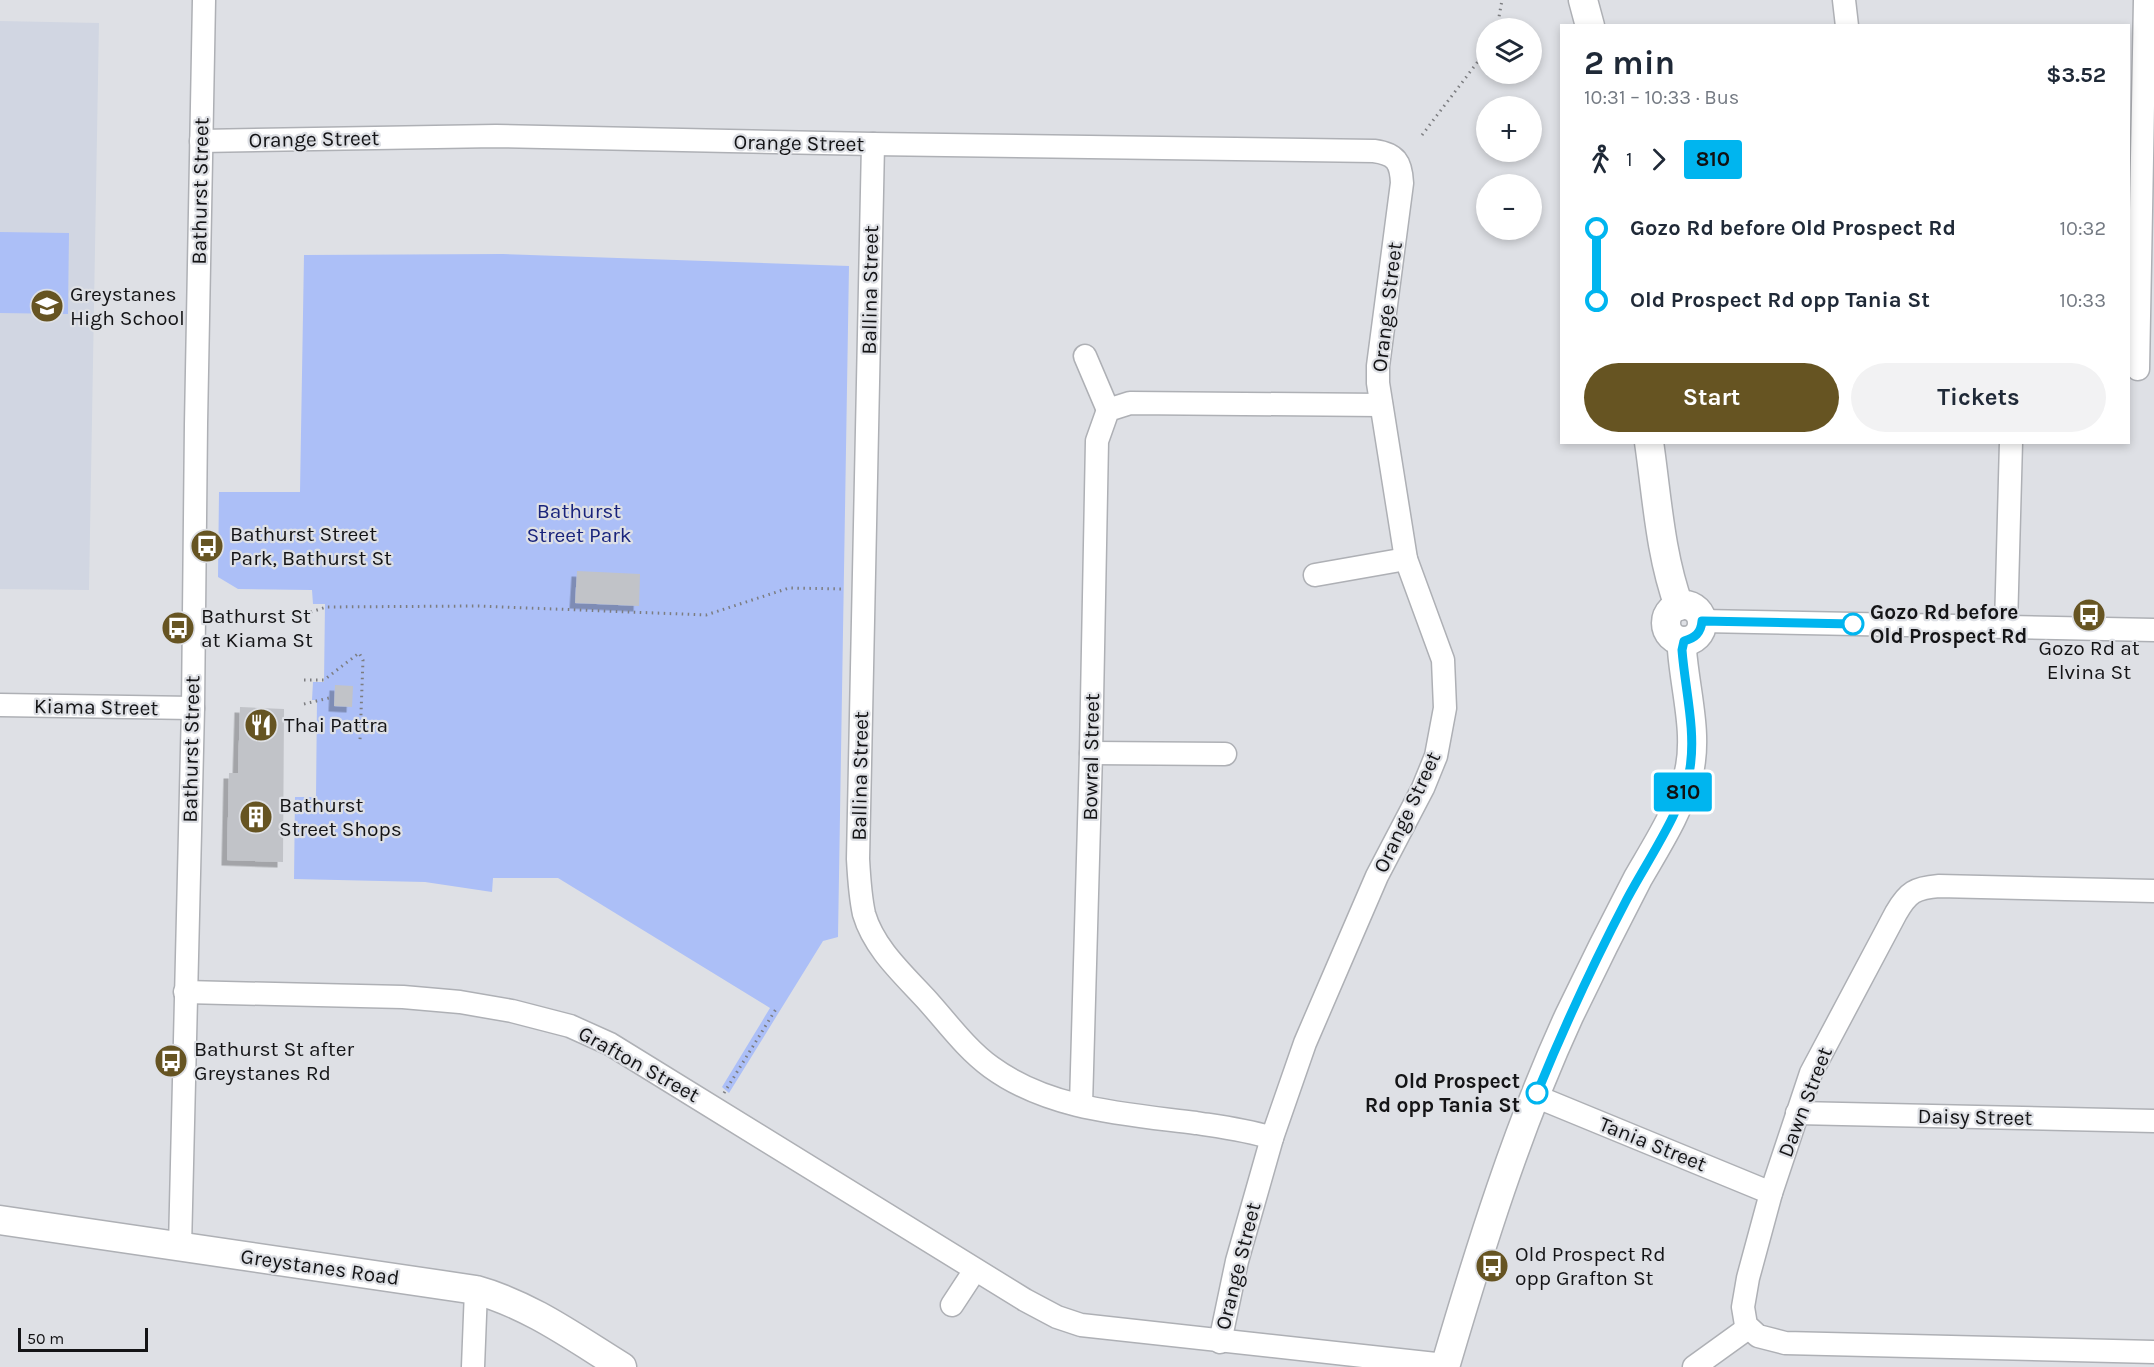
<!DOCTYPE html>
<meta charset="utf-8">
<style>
body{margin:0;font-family:Karla,sans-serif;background:#f2f2f3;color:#1f2937;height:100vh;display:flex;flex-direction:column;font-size:22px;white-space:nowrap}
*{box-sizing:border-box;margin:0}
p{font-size:20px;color:#747a83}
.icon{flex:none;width:33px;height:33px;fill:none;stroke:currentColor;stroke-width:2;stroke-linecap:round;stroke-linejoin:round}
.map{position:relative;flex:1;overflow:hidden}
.side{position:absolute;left:1560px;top:24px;width:570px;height:420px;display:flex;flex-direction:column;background:#fff;border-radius:0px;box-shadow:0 3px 9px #0003}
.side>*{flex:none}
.badge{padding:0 12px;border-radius:4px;font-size:21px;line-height:39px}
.fabs{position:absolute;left:1476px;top:18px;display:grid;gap:12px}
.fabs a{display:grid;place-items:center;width:66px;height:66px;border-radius:50%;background:#fff;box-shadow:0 3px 9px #0003;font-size:30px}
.scale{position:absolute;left:18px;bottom:15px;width:130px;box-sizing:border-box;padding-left:6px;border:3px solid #141416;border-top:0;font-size:16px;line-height:21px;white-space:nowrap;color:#141416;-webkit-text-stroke:4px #dee0e5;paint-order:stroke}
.map>.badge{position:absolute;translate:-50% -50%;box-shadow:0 0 0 3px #fff}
.legs{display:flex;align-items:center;gap:9px;height:66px;padding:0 24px;font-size:20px}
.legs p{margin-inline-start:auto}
.head{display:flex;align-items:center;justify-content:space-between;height:102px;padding:0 24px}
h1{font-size:33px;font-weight:700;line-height:45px}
.action{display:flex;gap:12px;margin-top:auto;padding:12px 24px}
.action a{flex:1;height:69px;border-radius:36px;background:#665422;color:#fff;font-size:24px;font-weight:700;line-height:69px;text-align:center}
.action a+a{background:#f2f2f3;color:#1f2937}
ul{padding:0 24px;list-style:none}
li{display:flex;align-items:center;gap:21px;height:72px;font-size:22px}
li i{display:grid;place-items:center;width:9px;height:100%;margin:0 8px;background:currentColor}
li i::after{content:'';width:15px;height:15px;margin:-8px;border:4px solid;border-radius:50%;background:#fff}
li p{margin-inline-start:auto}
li:first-child i{background:linear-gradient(#0000 50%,currentColor 0)}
li:last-child i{background:linear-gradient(currentColor 50%,#0000 0)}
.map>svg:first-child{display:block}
.built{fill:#d1d6e2}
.green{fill:#acbff7}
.building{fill:#c1c3c8;filter:url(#shadow)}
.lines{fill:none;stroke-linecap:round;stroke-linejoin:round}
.minor-casing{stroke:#aeb0b5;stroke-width:25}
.major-casing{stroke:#aeb0b5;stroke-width:31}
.path{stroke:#7c7d80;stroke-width:3;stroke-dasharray:1.5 4.5;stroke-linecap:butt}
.minor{stroke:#fff;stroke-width:22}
.major{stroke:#fff;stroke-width:28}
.line-1-casing{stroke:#fff;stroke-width:14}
.line-1{stroke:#00b5ef;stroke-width:9}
.stop-1-dot{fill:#fff;stroke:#00b5ef;stroke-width:3}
.labels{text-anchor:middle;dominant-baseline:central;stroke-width:4.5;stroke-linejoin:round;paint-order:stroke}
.street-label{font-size:21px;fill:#141416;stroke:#dee0e5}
.poi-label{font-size:21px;fill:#141416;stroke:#dee0e5;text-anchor:start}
.park-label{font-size:21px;fill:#19247c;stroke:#dee0e5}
.stop-label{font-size:21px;font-weight:bold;fill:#141416;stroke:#dee0e5;text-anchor:start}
</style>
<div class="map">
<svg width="2154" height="1367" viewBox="0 0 2154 1367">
<defs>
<filter id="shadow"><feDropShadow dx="-5.5" dy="5.5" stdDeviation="0" flood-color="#0004"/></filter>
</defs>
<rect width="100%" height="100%" fill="#dee0e5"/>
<!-- built -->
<polygon class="built" points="0,21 99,23 89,590 0,589"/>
<!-- green -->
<g class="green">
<polygon points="0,232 69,233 68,314 0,313"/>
<polygon points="503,254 849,266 838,937 823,941 729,1093 722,1087 770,1008 558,878 493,878 492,892 425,882 294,879 295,797 316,797 317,700 312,700 313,682 324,682 325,604 313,604 312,590 238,589 218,577 219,492 300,492 304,255"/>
</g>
<!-- building -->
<g class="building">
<polygon points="577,571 640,574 639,606 575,603"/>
<polygon points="335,685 353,686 352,707 334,706"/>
<polygon points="240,707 284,709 283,862 227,860 229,773 238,773"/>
</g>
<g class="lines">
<defs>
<g id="minor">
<polyline points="1844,0 1847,26"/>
<path d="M201,141L496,136L873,144L1374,151C1396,154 1401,162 1402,183L1378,366V383L1406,559L1443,660L1445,708L1436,756L1423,788L1377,876L1339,964L1305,1043L1272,1138L1237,1261L1220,1342"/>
<path d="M873,144L858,859C859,877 860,896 864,914C874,948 902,973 925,998C946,1021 966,1049 991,1067C1050,1110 1126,1114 1196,1123C1222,1127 1247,1130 1272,1138"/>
<polyline points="1085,356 1108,410"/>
<polyline points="2138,369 2145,0"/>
<polyline points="1315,575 1406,559"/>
<polyline points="1702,621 2154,630"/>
<polyline points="2006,626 2011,442"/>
<polyline points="0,705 193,708"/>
<polyline points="1091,753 1225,754"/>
<path d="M2154,891L1939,886C1915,888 1908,892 1896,913L1811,1073L1771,1193L1748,1278L1743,1307L1746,1325L1758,1336L1785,1343L2154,1352"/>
<polyline points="185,992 403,997 460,1002 512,1011 570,1026 610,1044 1025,1300 1057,1317 1081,1325 1445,1365"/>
<polyline points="1535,1096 1771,1193"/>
<polyline points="1081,1105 1091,753 1097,441 1108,410 1130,403 1381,405"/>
<polyline points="1797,1113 2154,1121"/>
<polyline points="180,1247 193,708 196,424 204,0"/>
<polyline points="952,1305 975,1270"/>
<polyline points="473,1367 476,1290"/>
<polyline points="1694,1367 1748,1328"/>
</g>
<g id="major">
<polyline points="1583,0 1590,26"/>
<path d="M1649,442C1657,497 1660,554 1679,606"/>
<circle cx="1684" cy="623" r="18"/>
<path d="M0,1220L476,1290C530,1305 575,1338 622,1367"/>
<path d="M1445,1367C1480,1248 1517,1129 1569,1016C1591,970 1614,924 1638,878C1657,845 1680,810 1689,772C1698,733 1685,690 1682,650L1684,641"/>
</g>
</defs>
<!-- minor casing -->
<use href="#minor" class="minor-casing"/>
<!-- major casing -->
<use href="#major" class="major-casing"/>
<!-- path -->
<g class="path">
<polyline points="1497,28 1502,0"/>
<polyline points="1422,135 1486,51"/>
<polyline points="305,614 326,607 478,606 706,615 789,588 844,589"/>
<polyline points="304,680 324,680 359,653 363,660 360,740"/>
<polyline points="304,704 333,697"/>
<polyline points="724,1093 776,1009"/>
</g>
<!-- minor -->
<use href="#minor" class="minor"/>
<!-- major -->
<use href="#major" class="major"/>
</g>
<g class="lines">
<defs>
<path id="line-1" d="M1537,1093C1564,1027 1594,962 1627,899C1647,861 1683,810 1690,768C1696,730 1685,689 1682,650L1684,641C1695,638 1701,633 1702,621L1853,624"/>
</defs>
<!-- line-1 casing -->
<use href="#line-1" class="line-1-casing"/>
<!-- line-1 -->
<use href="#line-1" class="line-1"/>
</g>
<!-- icons -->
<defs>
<symbol id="school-disc" viewBox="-11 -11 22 22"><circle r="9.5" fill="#665422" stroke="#dee0e5"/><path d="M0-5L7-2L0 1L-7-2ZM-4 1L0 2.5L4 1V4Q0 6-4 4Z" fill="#fff"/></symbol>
<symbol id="bus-disc" viewBox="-11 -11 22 22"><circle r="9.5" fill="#665422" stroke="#dee0e5"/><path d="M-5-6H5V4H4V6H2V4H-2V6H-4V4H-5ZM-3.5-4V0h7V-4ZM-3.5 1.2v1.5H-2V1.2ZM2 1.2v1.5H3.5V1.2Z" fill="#fff"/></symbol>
<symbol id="restaurant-disc" viewBox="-11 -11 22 22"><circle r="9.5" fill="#665422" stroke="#dee0e5"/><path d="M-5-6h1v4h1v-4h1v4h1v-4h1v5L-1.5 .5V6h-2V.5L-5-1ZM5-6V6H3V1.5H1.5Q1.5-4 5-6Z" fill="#fff"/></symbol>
<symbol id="building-disc" viewBox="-11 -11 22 22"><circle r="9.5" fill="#665422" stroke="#dee0e5"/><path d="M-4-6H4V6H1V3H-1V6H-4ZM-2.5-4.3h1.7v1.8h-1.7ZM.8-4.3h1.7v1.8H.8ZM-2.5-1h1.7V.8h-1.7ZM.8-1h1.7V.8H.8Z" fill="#fff"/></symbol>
</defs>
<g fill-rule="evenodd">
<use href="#school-disc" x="28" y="287" width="38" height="38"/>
<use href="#bus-disc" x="188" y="527" width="38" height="38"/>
<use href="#bus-disc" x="2070" y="596" width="38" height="38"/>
<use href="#bus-disc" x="159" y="609" width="38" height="38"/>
<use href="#restaurant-disc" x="242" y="706" width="38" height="38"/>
<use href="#building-disc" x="237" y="798" width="38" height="38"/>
<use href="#bus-disc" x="152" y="1042" width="38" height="38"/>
<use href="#bus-disc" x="1473" y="1247" width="38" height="38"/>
</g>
<!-- markers -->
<g class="stop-1-dot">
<circle cx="1853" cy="624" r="10"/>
<circle cx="1537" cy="1093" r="10"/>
</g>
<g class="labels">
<!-- street labels -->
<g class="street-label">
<text transform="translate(314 139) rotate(-1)">Orange Street</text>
<text transform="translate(799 143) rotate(1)">Orange Street</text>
<text transform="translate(200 191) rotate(-89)">Bathurst Street</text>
<text transform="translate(870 290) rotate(-89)">Ballina Street</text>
<text transform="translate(1387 307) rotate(-83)">Orange Street</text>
<text transform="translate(96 707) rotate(1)">Kiama Street</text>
<text transform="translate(191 749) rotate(-89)">Bathurst Street</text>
<text transform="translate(1091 757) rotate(-89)">Bowral Street</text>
<text transform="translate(860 776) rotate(-89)">Ballina Street</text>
<text transform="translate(1407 812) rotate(-65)">Orange Street</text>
<text transform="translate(639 1064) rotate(29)">Grafton Street</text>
<text transform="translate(1805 1102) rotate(-69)">Dawn Street</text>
<text transform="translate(1975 1117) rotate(1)">Daisy Street</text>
<text transform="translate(1653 1144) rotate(22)">Tania Street</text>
<text transform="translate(1238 1266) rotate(-76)">Orange Street</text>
<text transform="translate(320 1267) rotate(8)">Greystanes Road</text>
</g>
<!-- poi labels -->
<g class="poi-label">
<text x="70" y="294">Greystanes<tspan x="70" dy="24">High School</tspan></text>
<text x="230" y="534">Bathurst Street<tspan x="230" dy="24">Park, Bathurst St</tspan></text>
<text x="201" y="616">Bathurst St<tspan x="201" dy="24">at Kiama St</tspan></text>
<text x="2089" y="648" text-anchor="middle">Gozo Rd at<tspan x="2089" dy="24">Elvina St</tspan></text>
<text x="284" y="725">Thai Pattra</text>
<text x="279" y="805">Bathurst<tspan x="279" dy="24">Street Shops</tspan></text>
<text x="194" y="1049">Bathurst St after<tspan x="194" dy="24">Greystanes Rd</tspan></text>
<text x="1515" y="1254">Old Prospect Rd<tspan x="1515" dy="24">opp Grafton St</tspan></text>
</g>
<!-- park labels -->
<g class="park-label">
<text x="579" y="511">Bathurst<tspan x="579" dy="24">Street Park</tspan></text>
</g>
<!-- stop labels -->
<g class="stop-label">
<text x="1870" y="612">Gozo Rd before<tspan x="1870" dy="24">Old Prospect Rd</tspan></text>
<text x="1520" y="1081" text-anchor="end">Old Prospect<tspan x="1520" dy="24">Rd opp Tania St</tspan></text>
</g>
</g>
</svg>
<div class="fabs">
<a><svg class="icon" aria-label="layers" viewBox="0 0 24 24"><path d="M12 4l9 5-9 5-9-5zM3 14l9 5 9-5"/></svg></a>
<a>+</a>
<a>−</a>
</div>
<div class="scale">50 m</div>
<b class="badge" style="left:1683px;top:792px;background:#00b5ef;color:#111">810</b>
<section class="side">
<div class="head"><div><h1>2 min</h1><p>10:31 – 10:33 · Bus</p></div><b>$3.52</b></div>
<div class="legs"><svg class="icon" aria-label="walk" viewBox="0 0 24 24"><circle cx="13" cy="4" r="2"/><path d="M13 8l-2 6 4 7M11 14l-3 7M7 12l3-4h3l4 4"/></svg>1<svg class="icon" aria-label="forward" viewBox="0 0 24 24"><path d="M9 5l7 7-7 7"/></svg><b class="badge" style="background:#00b5ef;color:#111">810</b></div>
<ul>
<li><i style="color:#00b5ef"></i><b>Gozo Rd before Old Prospect Rd</b><p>10:32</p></li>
<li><i style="color:#00b5ef"></i><b>Old Prospect Rd opp Tania St</b><p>10:33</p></li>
</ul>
<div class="action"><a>Start</a><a>Tickets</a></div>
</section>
</div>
